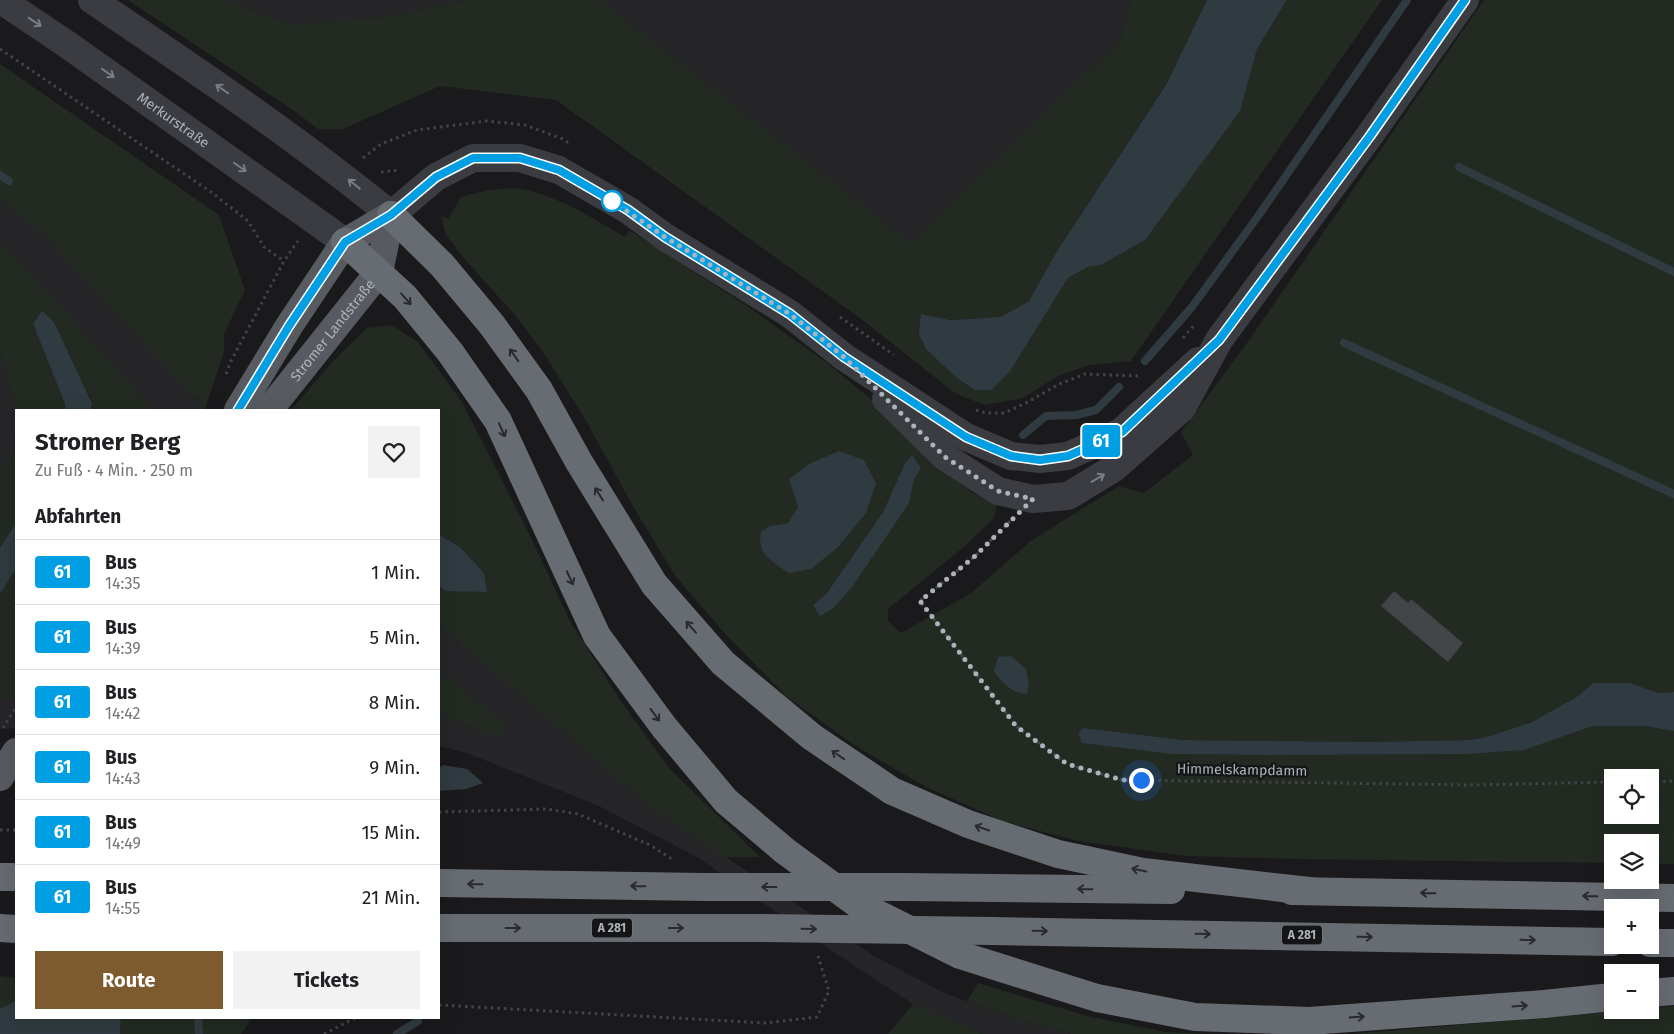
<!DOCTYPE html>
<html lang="de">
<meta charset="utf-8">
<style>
body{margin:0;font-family:"Fira Sans",sans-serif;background:#f2f2f2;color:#202124;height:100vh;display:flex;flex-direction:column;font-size:19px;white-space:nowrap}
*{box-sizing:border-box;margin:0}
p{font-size:16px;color:#757577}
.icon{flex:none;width:28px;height:28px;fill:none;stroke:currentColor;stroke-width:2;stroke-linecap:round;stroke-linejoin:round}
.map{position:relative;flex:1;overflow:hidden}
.panel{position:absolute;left:15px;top:409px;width:425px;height:610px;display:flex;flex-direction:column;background:#fff;border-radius:0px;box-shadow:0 5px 20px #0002}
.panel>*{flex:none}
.badge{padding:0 10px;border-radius:4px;font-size:18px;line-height:32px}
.buttons{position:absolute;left:1604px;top:769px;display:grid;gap:10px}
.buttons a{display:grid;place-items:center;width:55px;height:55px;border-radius:0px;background:#fff;box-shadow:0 5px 20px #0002;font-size:25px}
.you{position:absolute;width:25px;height:25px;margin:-12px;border:4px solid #fff;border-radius:50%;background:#1a73e8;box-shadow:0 0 0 8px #1a73e833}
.map>.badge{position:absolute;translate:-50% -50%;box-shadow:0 0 0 2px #fff}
h2{padding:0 20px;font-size:19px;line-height:45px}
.round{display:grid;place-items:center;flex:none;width:52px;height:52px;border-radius:0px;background:#f2f2f2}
.summary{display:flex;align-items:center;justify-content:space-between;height:85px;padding:0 20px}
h1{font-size:24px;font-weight:700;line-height:38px}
.button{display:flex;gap:10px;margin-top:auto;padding:10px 20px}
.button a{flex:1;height:58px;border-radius:0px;background:#7e5a2f;color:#fff;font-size:20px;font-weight:700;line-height:58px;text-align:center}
.button a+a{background:#f2f2f2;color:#202124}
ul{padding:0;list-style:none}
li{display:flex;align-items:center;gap:15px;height:65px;padding:0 20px;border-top:1px solid #e0e0e0}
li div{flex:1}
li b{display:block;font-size:19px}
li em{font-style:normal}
li .badge{min-width:55px;font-weight:700;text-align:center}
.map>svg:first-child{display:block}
.built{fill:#262629}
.green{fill:#222a22;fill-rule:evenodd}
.water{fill:#2f3b40}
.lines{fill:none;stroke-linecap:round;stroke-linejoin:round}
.stream{stroke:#2f3b40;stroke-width:8}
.building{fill:#444549;stroke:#343438}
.path{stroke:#414448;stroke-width:3;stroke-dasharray:2.5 4;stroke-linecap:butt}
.minor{stroke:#3b3c41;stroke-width:28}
.major{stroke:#575a60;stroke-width:28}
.highway{stroke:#676b72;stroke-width:28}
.highway-bridge{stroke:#676b72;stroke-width:28}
.oneway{stroke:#797d84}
.oneway2{stroke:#2a2a2e}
.line-casing{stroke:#fff;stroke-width:11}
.line{stroke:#009fe3;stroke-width:8}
.walk{stroke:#acb3bb;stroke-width:5;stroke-dasharray:0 9}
.stop-dot{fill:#fff;stroke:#009fe3;stroke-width:2.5}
.labels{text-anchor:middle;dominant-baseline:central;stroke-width:4.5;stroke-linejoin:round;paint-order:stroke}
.shield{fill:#151517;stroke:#7f848a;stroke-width:1}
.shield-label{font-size:12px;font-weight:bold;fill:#acb3bb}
.street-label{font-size:14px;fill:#acb3bb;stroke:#151517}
</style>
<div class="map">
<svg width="1674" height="1034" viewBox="0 0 1674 1034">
<rect width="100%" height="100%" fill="#1a1a1c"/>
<!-- built -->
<g class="built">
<polygon points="226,0 464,0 395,15 293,25"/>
<polygon points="600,0 1130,0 1120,40 911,243"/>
<polygon points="0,200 40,231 206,410 154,410 7,248 0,243"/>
<polygon points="0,353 16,411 16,450 0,473"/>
<polygon points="439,625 648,805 872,955 944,993 1017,1019 1071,1034 982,1034 939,1016 913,1004 847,961 697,857 599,806 467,753 439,746 439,715 496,737 510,728 439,670"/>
<polygon points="16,697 16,728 0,729 0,699"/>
</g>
<!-- green -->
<g class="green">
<polygon points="128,0 226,0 293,25 395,15 464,0 600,0 911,243 1120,40 1130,0 1207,0 1166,85 1057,251 1029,301 1001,317 950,320 921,314 947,367 958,379 975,390 1010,370 1068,278 1088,267 1101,265 1145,240 1239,111 1257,49 1287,0 1382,0 1131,361 1089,365 1058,376 1023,398 985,405 956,394 860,318 556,100 440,86 343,129 318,129 293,110"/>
<path d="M1484,0H1674V692L1659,693L1630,683H1593L1578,696L1532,722L1487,737L1469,740L1372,742L1184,740L1083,728L1172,754L1269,755L1469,754L1523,750L1593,726H1644L1674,731V864H1650V842H1612V863L1301,859L1186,856L1078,841L1002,821L926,787L857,747L787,697L728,637L676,577L634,508L585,419L543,352L515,315L463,257L446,235L441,216L448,219L461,197C476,192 505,186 521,189C559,196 592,218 625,237L629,230L747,306L826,362L901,424L948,473L973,493L997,504L994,518L966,545L888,609V621L901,633L971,593L1032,540L1119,486L1144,493L1193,455L1181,432L1247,343ZM912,456L921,468L821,616L813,605L827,593L883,512L905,463ZM799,507L789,573L770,526L788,523ZM1612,778H1650V815H1612Z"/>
<polygon points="0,64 219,215 245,290 224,334 224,352 205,409 40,231 0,200"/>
<polygon points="0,243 7,248 154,410 91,410 92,402 54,322 42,312 33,324 65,404 65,410 16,411 0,353"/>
<polygon points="392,325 418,342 462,402 526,527 570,621 620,700 670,769 760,857 725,857 648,805 439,625 439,586 445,591 459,546 439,535 439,410 291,410 334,360 367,328"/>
<polygon points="16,450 16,523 0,548 0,473"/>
<polygon points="16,568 16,694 14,698 0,699 0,594"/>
<polygon points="439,670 510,728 496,737 439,715"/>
<polygon points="0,976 16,978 16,1001 0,1009"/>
<polygon points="978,983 1087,1016 1166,1032 1207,1034 1071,1034 1017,1019 967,1001"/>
<polygon points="913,1004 982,1034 888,1034"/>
<polygon points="1674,1006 1674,1034 1351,1034 1630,1010 1650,1010 1650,1008"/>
<polygon points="121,1018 248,1018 250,1021 241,1034 120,1034"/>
</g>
<!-- water -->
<g class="water">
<polygon points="1207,0 1287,0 1257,49 1240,111 1145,240 1101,265 1088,267 1068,278 1010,371 991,390 975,390 958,379 926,349 919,334 921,314 950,320 1001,317 1029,301 1057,251 1166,85"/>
<polygon points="42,311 54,322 92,403 91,410 65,410 65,404 33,324"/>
<path d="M839,451L864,460L876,483L866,513L837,548L811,569L789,573C773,562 756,554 761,532L770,526L788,523L798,507L789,479L809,464Z"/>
<polygon points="912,455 921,468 914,480 909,503 852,587 832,609 820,616 813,605 827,593 883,512 905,463"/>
<polygon points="16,523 16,568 0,594 0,548"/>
<polygon points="439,535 459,546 484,573 487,592 445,591 439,586"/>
<path d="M1011,656L1026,669L1029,684L1027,694C1011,693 1003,684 994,671L998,657Z"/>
<polygon points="1593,683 1630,683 1659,693 1674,692 1674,731 1644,726 1593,726 1524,750 1469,754 1269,755 1172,754 1082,743 1078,734 1083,728 1184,740 1372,742 1469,740 1487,737 1532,722 1578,696"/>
<polygon points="443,765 467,769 483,783 466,789 439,791 439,768"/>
<polygon points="16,1001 16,1018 121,1018 120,1034 0,1034 0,1009"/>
</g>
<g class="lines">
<!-- stream -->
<g class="stream">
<polyline points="1459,167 1674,272"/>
<polyline points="0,175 9,181"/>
<polyline points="1344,343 1674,494"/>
<polyline points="1145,361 1192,307 1261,212 1407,0"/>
<polyline points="1023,435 1046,416 1076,415 1096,410 1119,387"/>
<polyline points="198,1018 199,1034"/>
<polyline points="397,1034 418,1021"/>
</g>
</g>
<!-- building -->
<polygon class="building" points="1394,591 1408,603 1411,599 1463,643 1448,662 1381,606"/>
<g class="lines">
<!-- path -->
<g class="path">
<polyline points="0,49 211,192 248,221 264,247 284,261"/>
<polyline points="363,158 381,144 417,130 487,121 525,125 563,139 570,144"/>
<polyline points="381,172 400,170"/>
<polyline points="840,317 894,355"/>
<polyline points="1183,338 1195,324"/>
<polyline points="226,374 231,361 284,261 298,241"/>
<polyline points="976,410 986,413 1004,413 1028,402 1059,384 1085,374 1140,376"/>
<polyline points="1010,521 974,557 920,601 1016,726 1067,764 1122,780 1472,785 1612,782"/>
<polyline points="3,728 16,707"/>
<polyline points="1650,782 1674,781"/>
<polyline points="439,812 547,809 578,814 650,845 672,859"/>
<polyline points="0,830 16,830"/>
<polyline points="439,1005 766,1023 817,1017 829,991 818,956"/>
<polyline points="324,1034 355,1018"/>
</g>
<!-- minor -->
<g class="minor">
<path id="s1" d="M1,0L68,45L345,242"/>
<path d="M92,0C194,69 296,137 391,215L436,177L473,158H520L559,170L628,210L665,237L790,314L844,357L966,437L1011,456L1040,459L1068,456L1121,432"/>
<polyline points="886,399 945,457 998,491 1033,499 1068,496 1114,468 1182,408 1219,340 1370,135 1465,0"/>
<polyline points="1109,443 1198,361"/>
</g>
<!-- major -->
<g class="major">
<polyline points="238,410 289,326 345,242 391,215"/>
<path id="s2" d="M269,410L379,272L391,215"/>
<polyline points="0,777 16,752"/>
</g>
<!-- highway -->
<g class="highway">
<polyline points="391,215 442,265 492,325 539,390 579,462 654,584 723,663 812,737 892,791 968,824 1058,854 1143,872 1309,891"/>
<polyline points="345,242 405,297 450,352 498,421 597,636 664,727 726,801 785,851 856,903 960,955 1097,998 1195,1017 1309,1021 1544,1004 1612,997"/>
<polyline points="0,877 16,877"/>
<polyline points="439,883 704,887"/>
<polyline points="905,887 1171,890"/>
<polyline points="1292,891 1674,898"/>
<polyline points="0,928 16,929"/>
<polyline points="439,928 760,928"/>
<polyline points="992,931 1612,942"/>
<polyline points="1650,943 1674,943"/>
<polyline points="1650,993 1674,991"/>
</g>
<!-- highway-bridge -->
<g class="highway-bridge">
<polyline points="704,887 905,887"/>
<polyline points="760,928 992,931"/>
</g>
</g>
<!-- one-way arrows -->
<defs><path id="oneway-shaft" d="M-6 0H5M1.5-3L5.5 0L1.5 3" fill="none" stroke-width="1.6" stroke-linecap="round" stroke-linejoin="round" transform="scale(1.25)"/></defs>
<g class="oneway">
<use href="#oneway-shaft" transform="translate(35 22) rotate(33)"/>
<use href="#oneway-shaft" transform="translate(108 73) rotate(35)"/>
<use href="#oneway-shaft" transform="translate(222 89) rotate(-145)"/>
<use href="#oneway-shaft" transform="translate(240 167) rotate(35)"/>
<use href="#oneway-shaft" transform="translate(354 184) rotate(-141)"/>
<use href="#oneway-shaft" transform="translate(1098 478) rotate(-31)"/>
</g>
<g class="oneway2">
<use href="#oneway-shaft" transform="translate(406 299) rotate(49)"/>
<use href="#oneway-shaft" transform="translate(514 355) rotate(-125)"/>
<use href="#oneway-shaft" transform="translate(502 430) rotate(66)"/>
<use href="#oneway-shaft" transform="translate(599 494) rotate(-122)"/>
<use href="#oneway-shaft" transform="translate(570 578) rotate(65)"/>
<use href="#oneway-shaft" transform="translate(691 627) rotate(-131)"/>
<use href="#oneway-shaft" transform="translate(655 715) rotate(54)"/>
<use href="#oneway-shaft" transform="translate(838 755) rotate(-146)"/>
<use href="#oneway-shaft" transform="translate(982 828) rotate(-161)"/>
<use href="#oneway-shaft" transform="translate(1139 870) rotate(-169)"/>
<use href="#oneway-shaft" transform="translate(475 884) rotate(-179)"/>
<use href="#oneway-shaft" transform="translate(638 886) rotate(-179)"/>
<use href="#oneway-shaft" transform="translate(769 887) rotate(-180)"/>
<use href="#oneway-shaft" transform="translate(1085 889) rotate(-179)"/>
<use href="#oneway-shaft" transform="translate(1428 893) rotate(-179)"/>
<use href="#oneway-shaft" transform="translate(1590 896) rotate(-179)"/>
<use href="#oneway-shaft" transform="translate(513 928)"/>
<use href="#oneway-shaft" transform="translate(676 928)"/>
<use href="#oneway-shaft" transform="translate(809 929) rotate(1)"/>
<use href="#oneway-shaft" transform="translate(1040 931) rotate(1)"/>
<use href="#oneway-shaft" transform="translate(1203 934) rotate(1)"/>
<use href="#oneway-shaft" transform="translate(1365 937) rotate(1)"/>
<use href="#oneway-shaft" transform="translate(1528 940) rotate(1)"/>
<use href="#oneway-shaft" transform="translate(1520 1006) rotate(-4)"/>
<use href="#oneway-shaft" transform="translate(1357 1017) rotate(-4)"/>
</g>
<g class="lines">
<defs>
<polyline id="line" points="238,410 289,326 345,242 391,215 436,177 473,158 520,158 559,170 628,210 665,237 790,314 844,357 966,437 1011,456 1040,460 1068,456 1122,432 1219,340 1370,136 1465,0"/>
</defs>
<!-- line casing -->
<use href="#line" class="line-casing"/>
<!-- line -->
<use href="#line" class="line"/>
<!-- walk -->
<polyline class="walk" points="612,201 665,237 790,314 844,357 945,457 998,491 1033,499 974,557 920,601 1016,726 1067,764 1122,780 1141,780"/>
</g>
<!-- markers -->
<circle class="stop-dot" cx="612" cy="201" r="10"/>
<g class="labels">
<!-- shield labels -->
<g class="shield">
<rect x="592" y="918.5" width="40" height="19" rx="4"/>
<rect x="1282" y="925.5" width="40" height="19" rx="4"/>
</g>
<g class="shield-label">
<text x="612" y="928">A 281</text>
<text x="1302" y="935">A 281</text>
</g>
<!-- street labels -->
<g class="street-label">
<text stroke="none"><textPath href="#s1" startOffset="210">Merkurstraße</textPath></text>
<text stroke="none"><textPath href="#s2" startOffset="102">Stromer Landstraße</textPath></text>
<text transform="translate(1242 770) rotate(1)">Himmelskampdamm</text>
</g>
</g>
</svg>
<div class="buttons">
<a><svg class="icon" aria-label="locate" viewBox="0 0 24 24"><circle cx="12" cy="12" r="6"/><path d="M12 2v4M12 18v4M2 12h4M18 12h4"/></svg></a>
<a><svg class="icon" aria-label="layers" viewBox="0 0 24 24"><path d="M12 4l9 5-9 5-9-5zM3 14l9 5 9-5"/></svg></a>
<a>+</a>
<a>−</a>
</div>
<div class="you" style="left:1141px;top:780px"></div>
<b class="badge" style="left:1101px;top:441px;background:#009fe3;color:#fff">61</b>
<section class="panel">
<div class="summary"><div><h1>Stromer Berg</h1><p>Zu Fuß · 4 Min. · 250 m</p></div><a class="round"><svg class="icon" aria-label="heart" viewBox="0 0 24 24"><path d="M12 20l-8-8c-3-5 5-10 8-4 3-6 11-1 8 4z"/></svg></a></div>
<h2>Abfahrten</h2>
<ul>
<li><span class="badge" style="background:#009fe3;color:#fff">61</span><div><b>Bus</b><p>14:35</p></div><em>1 Min.</em></li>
<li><span class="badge" style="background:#009fe3;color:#fff">61</span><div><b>Bus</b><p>14:39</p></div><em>5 Min.</em></li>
<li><span class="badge" style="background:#009fe3;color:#fff">61</span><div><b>Bus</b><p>14:42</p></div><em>8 Min.</em></li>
<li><span class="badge" style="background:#009fe3;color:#fff">61</span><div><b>Bus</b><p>14:43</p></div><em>9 Min.</em></li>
<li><span class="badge" style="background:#009fe3;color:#fff">61</span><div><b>Bus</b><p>14:49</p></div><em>15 Min.</em></li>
<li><span class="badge" style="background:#009fe3;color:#fff">61</span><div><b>Bus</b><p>14:55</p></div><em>21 Min.</em></li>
</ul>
<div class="button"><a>Route</a><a>Tickets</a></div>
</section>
</div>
